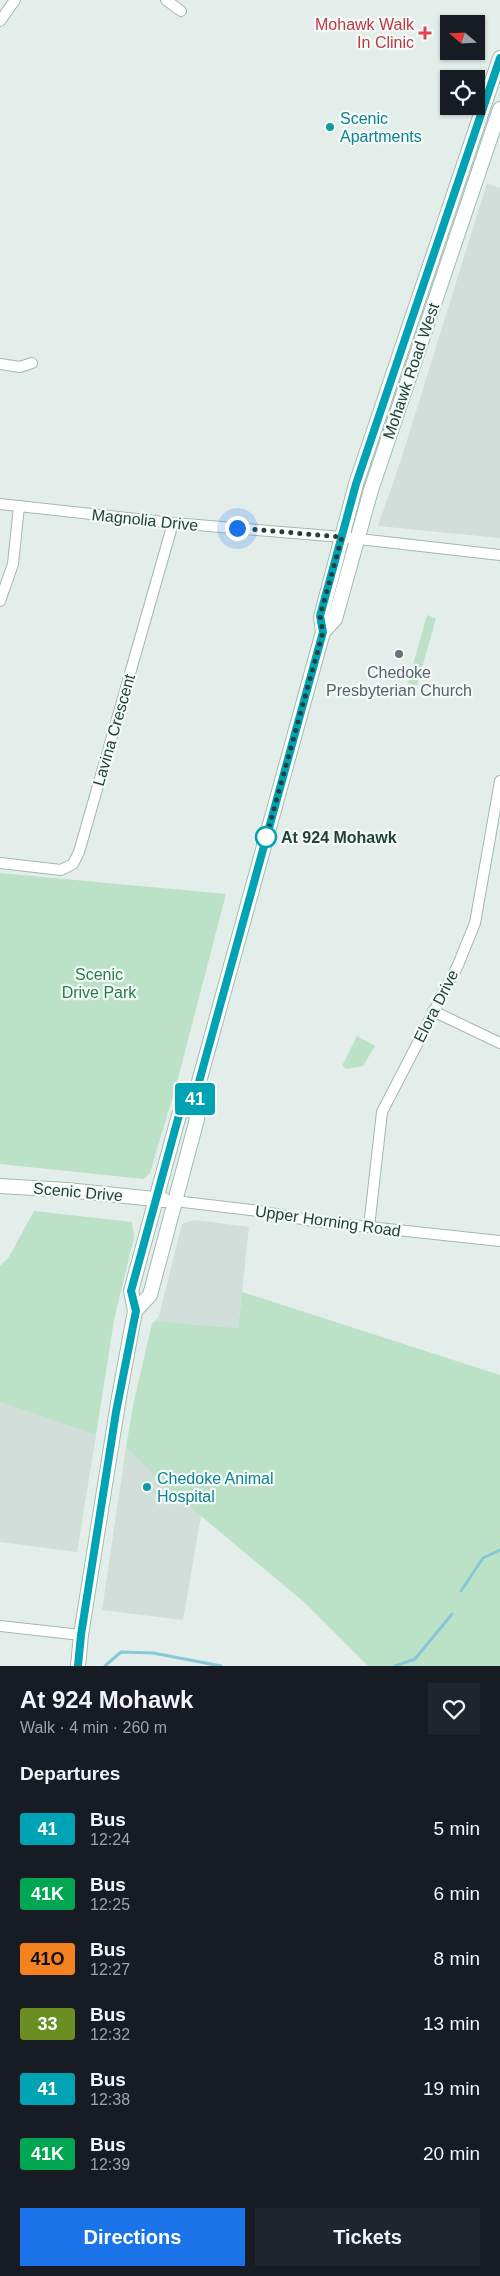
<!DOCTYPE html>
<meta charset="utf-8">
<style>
body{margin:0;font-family:Arial,sans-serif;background:#20242c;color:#f1f3f6;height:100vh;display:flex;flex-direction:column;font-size:19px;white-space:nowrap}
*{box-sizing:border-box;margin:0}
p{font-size:16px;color:#9ea1a6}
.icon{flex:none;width:28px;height:28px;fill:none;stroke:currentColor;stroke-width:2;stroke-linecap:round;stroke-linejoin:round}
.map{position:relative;height:1666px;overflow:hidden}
.sheet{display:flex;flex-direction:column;background:#171b24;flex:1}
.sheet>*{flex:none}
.badge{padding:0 10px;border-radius:4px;font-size:18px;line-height:32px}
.needle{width:32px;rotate:289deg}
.controls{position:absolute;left:440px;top:15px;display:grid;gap:10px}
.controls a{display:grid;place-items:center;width:45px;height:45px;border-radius:0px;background:#171b24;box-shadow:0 1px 4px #0004;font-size:25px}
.you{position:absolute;width:25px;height:25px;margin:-12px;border:4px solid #fff;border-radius:50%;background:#1a73e8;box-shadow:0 0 0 8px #1a73e833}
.map>.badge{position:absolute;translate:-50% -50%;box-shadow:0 0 0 2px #fff}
h2{padding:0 20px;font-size:19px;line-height:45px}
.round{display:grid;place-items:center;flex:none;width:52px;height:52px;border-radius:0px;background:#20242c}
.head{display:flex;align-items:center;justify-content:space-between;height:85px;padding:0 20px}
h1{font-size:24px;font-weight:600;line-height:38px}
.button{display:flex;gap:10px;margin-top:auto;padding:10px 20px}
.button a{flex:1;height:58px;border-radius:0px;background:#1a73e8;color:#fff;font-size:20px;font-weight:600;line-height:58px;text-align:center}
.button a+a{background:#20242c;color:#f1f3f6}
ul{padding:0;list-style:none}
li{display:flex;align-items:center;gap:15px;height:65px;padding:0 20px}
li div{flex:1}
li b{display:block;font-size:19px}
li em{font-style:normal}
li .badge{min-width:55px;font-weight:700;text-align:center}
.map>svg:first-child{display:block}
.built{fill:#d1ded9}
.green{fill:#bbe1c6}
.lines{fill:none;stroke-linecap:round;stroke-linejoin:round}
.stream{stroke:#87c8d7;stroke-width:3}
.street-casing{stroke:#a5b7b2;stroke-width:12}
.secondary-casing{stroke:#a1bbb2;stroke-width:16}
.street{stroke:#fff;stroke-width:10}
.secondary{stroke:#fff;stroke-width:14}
.line-casing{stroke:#fff;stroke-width:11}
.line{stroke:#00a3b4;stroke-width:8}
.walk{stroke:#21413a;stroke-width:5;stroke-dasharray:0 9}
.health-dot{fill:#e0444e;stroke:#f4faf7;stroke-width:2}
.culture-dot{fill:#0f9aa8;stroke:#f4faf7;stroke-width:2}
.worship-dot{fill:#6b7280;stroke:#f4faf7;stroke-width:2}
.stop-dot{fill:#fff;stroke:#00a3b4;stroke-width:2.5}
.labels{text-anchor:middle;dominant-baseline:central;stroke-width:4.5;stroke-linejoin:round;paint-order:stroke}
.health-label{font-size:16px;fill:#be3a42;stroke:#f4faf7;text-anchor:end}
.culture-label{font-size:16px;fill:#0d838f;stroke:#f4faf7;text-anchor:start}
.street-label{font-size:16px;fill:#21413a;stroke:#f4faf7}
.worship-label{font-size:16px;fill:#5b616d;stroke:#f4faf7}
.stop-label{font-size:16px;font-weight:bold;fill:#21413a;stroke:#f4faf7;text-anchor:start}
.park-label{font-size:16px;fill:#287c4b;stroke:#f4faf7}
</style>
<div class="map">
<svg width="500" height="1666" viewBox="0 0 500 1666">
<rect width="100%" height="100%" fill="#e3eeea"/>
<!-- built -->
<g class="built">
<polygon points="487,183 500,188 500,538 378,526 400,463"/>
<polygon points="195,1220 249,1227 238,1328 155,1321 159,1316 182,1224"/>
<polygon points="0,1402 96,1435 77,1552 0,1542"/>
<polygon points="126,1447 201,1516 183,1620 102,1610"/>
</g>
<!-- green -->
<g class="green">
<polygon points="427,615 436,619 417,685 408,683"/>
<polygon points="0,873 226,894 177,1082 150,1173 144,1179 0,1164"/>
<polygon points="357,1036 375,1046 363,1066 347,1069 342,1066"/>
<polygon points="34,1211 132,1222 134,1237 114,1320 96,1435 0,1402 0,1266 9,1257"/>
<polygon points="242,1292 500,1375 500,1666 368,1666 305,1603 169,1489 126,1447 134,1401 152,1324 155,1321 238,1328"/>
</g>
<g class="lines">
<!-- stream -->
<g class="stream">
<polyline points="461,1591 483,1558 500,1550"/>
<polyline points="105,1666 121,1652 153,1653 221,1666"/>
<polyline points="395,1666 415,1659 452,1614"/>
</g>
<defs>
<g id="street">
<polyline points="166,0 181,11"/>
<polyline points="0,21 15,0"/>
<polyline points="0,364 20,367 32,363"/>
<polyline points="0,504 173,523 342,537 500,555"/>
<polyline points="0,601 13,564 19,506"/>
<polyline points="0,863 61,870 73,864 79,852 173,523"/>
<polyline points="433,1011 500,1043"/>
<polyline points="175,1201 259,1211 313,1221 500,1241"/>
<polyline points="369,1227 382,1112 458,965 475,923 500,781"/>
<polyline points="0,1626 81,1635"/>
</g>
<g id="secondary">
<polyline points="323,632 335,619 371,490 500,109"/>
<polyline points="0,1186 67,1190 164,1200"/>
<polyline points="135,1311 150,1295 197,1119 194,1100 323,632 321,617 356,484 500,58"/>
<polyline points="78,1666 81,1635 119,1397 135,1311 131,1291 179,1115 194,1100"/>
</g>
</defs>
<!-- street casing -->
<use href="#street" class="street-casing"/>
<!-- secondary casing -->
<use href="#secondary" class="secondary-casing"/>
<!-- street -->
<use href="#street" class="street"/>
<!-- secondary -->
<use href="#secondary" class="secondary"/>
</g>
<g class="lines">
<defs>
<polyline id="line" points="78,1666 81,1635 116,1412 136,1311 131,1291 179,1115 194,1100 323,632 320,616 356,484 500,58"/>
</defs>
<!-- line casing -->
<use href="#line" class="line-casing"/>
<!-- line -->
<use href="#line" class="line"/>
<!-- walk -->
<polyline class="walk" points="237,528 342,537 320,616 323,632 264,845 266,837"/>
</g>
<!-- markers -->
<path class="health-dot" d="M422.5 25.5h5v5h5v5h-5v5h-5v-5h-5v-5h5z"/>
<g class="culture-dot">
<circle cx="330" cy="127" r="5"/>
<circle cx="147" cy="1487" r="5"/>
</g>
<circle class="worship-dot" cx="399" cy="654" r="5"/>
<circle class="stop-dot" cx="266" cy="837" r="10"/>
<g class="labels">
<!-- health labels -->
<g class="health-label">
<text x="414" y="24">Mohawk Walk<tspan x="414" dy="18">In Clinic</tspan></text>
</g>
<!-- culture labels -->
<g class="culture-label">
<text x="340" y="118">Scenic<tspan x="340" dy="18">Apartments</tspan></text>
<text x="157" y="1478">Chedoke Animal<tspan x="157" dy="18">Hospital</tspan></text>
</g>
<!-- street labels -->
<g class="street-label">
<text transform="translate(411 371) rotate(-71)">Mohawk Road West</text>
<text transform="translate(145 520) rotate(6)">Magnolia Drive</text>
<text transform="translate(114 730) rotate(-74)">Lavina Crescent</text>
<text transform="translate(436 1006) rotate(-63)">Elora Drive</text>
<text transform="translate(78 1192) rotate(5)">Scenic Drive</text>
<text transform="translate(328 1221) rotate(8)">Upper Horning Road</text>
</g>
<!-- worship labels -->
<g class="worship-label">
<text x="399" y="672">Chedoke<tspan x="399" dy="18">Presbyterian Church</tspan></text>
</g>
<!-- stop labels -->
<g class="stop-label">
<text x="281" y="837">At 924 Mohawk</text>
</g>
<!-- park labels -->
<g class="park-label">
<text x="99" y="974">Scenic<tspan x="99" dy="18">Drive Park</tspan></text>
</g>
</g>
</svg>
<div class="controls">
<a><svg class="needle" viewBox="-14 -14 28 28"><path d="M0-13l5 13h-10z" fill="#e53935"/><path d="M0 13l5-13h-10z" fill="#9ea1a6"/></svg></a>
<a><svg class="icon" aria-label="locate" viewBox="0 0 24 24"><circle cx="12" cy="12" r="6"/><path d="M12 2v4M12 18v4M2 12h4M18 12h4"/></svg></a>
</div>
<div class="you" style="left:237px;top:528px"></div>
<b class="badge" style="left:195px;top:1099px;background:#00a3b4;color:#fff">41</b>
</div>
<section class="sheet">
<div class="head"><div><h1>At 924 Mohawk</h1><p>Walk · 4 min · 260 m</p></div><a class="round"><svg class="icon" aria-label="heart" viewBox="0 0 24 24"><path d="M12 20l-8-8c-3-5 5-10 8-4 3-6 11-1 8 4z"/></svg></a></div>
<h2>Departures</h2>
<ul>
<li><span class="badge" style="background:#00a3b4;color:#fff">41</span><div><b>Bus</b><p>12:24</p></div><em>5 min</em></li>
<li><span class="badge" style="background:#00a651;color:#fff">41K</span><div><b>Bus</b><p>12:25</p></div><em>6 min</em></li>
<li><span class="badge" style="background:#f58220;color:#111">41O</span><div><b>Bus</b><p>12:27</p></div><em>8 min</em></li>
<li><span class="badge" style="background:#6b8e23;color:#fff">33</span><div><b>Bus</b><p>12:32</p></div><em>13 min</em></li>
<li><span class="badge" style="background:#00a3b4;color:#fff">41</span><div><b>Bus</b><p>12:38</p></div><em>19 min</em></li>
<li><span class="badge" style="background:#00a651;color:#fff">41K</span><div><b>Bus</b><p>12:39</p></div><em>20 min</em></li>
</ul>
<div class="button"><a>Directions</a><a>Tickets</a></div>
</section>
